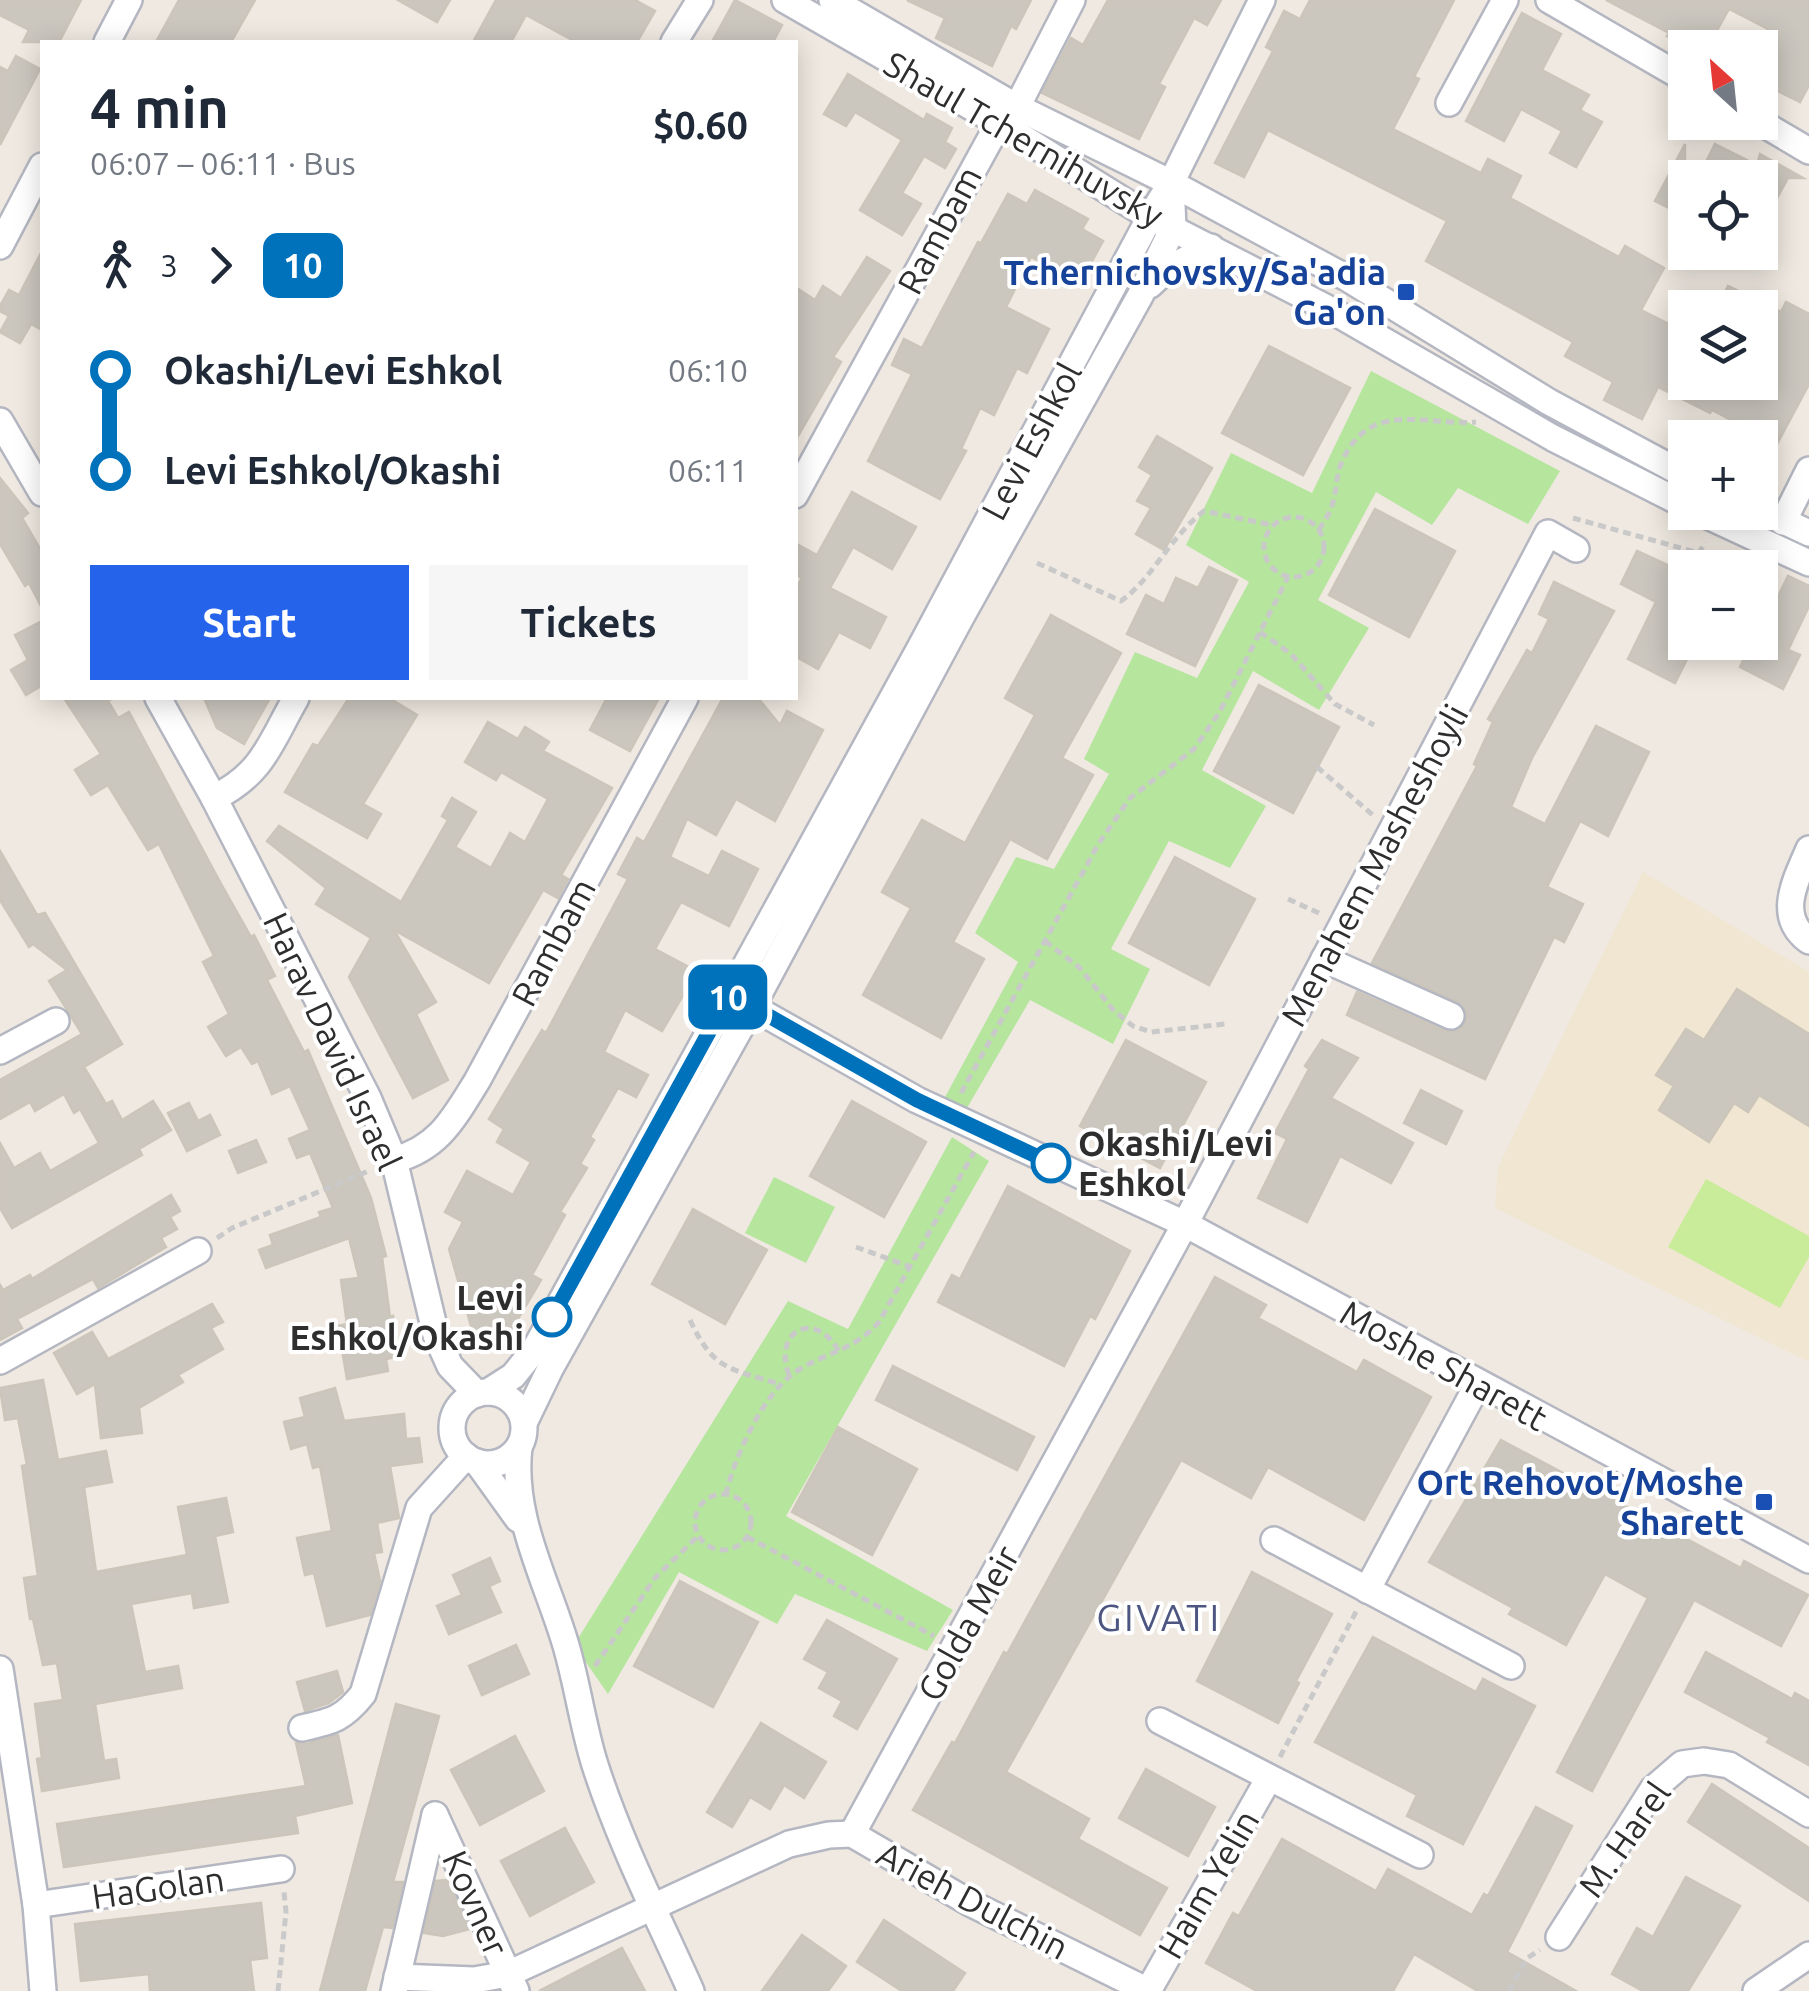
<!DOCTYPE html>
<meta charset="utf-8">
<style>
body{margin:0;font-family:Ubuntu,sans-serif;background:#f6f6f7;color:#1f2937;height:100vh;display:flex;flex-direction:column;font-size:38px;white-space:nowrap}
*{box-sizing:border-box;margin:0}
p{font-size:32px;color:#747a83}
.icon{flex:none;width:55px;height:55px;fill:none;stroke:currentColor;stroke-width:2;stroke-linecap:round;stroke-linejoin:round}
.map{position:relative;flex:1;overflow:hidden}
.panel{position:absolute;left:40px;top:40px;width:758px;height:660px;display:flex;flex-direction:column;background:#fff;border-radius:0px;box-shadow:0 5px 25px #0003}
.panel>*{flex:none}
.badge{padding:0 20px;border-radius:15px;font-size:35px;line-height:65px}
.needle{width:65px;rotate:333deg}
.tools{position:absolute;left:1668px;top:30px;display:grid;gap:20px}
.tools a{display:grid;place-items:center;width:110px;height:110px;border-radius:0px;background:#fff;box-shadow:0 5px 25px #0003;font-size:50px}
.map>.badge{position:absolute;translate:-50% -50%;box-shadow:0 0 0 5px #fff}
.legs{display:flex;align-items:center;gap:15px;height:110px;padding:0 50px;font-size:32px}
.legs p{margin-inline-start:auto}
.head{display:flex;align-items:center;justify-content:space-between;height:170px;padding:0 50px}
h1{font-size:55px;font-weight:700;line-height:75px}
.action{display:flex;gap:20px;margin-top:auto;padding:20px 50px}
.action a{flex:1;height:115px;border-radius:0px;background:#2563eb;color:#fff;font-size:40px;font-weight:700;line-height:115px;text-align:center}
.action a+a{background:#f6f6f7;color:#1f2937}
ul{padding:0 50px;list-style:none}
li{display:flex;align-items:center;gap:35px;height:100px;font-size:38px}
li i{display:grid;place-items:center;width:15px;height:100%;margin:0 12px;background:currentColor}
li i::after{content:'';width:25px;height:25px;margin:-12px;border:8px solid;border-radius:50%;background:#fff}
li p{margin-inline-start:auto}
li:first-child i{background:linear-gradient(#0000 50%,currentColor 0)}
li:last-child i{background:linear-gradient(currentColor 50%,#0000 0)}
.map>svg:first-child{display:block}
.education{fill:#f0e6d1}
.green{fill:#b6e59e}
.pitch{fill:#c9ec9a}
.building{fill:#cbc7bf;stroke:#cbc5ba;stroke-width:2.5}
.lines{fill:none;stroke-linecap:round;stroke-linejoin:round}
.minor-casing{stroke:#b4b7c1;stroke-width:30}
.path{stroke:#c9c9c9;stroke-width:5;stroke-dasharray:8 5;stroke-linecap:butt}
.minor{stroke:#fff;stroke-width:25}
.line-1-casing{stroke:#fff;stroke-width:22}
.line-1{stroke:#0072bc;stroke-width:15}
.transit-dot{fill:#1a4fb4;stroke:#fff;stroke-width:4}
.stop-1-dot{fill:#fff;stroke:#0072bc;stroke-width:5}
.labels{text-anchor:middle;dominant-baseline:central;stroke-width:8;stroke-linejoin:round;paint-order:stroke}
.street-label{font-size:35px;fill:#2e2e2e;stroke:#fff}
.transit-label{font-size:35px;font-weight:bold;fill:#164399;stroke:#fff;text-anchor:end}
.stop-label{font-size:35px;font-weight:bold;fill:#2e2e2e;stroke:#fff;text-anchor:start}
.neighbourhood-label{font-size:38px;letter-spacing:2.5px;fill:#4d5680;stroke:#fff}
</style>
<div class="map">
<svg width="1809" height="1991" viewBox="0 0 1809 1991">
<rect width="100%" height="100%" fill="#efe9e1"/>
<!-- education -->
<polygon class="education" points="1643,872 1809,972 1809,1362 1495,1208 1498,1167"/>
<!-- green -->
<g class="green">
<polygon points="1371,371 1560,471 1528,524 1458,488 1432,525 1376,492 1318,600 1369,628 1319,710 1253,671 1202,770 1266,806 1230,868 1169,841 1111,949 1150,969 1113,1044 1030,1000 967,1108 944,1099 1018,962 975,933 1016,857 1054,869 1109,774 1084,759 1135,652 1197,678 1249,582 1186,545 1231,453 1312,493"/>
<polygon points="952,1137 989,1161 786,1516 953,1610 927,1651 795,1594 777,1624 679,1572 608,1694 574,1645 788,1301 848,1329"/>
<polygon points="774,1177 835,1207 806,1263 745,1233"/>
</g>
<!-- pitch -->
<polygon class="pitch" points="1706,1179 1809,1236 1809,1257 1780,1308 1668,1247"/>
<!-- building -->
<g class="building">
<polygon points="0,0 81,0 59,42 23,42 29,30 0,15"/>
<polygon points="179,0 255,0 231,42 156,42"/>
<polygon points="398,0 450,0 437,22"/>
<polygon points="496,0 635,0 655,11 637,42 576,42 526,15 511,42 473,42"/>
<polygon points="735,0 782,25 773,42 712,42"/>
<polygon points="907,0 1031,0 1016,29 1011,26 992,66 936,38 945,18"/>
<polygon points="1108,0 1221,0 1207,25 1194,18 1159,84 1165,87 1139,139 1042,93 1071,38 1083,45"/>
<polygon points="1310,0 1454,0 1414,77 1419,79 1393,129 1481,173 1488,159 1521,176 1510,198 1619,257 1625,246 1664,268 1641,310 1685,332 1685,382 1760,382 1760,308 1717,308 1728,286 1781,312 1786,302 1809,314 1809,384 1777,444 1712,410 1710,413 1658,387 1642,419 1604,400 1613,382 1565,356 1573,342 1426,261 1447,221 1268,130 1244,177 1215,163 1273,51 1266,47 1284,11 1300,19"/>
<polygon points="1606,0 1809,0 1809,85 1800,102 1760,82 1760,44 1768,29 1729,9 1707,48 1688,48 1667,36 1669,33"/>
<polygon points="1522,13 1561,34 1542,70 1589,95 1580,110 1602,122 1576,167 1550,153 1562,131 1521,109 1504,141 1466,121"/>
<polygon points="16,56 40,69 0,145 0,67 8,71"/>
<polygon points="848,74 924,120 927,114 952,128 945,142 956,149 945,168 924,156 902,193 921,204 902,235 860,210 902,140 855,112 846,126 824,114"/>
<polygon points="1685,144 1685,216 1655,201"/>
<polygon points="1715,144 1757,165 1760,154 1803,178 1788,178 1760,229 1760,178 1698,178"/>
<polygon points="1035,190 1088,219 1082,229 1103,241 1080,283 1031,257 1006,307 1049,329 1027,373 1017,368 994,415 980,408 961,449 966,451 940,499 868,461 912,374 892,365 904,339 922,348 978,242 981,243 1008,194 1027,204"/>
<polygon points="42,251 42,330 31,324 20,343 0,332 9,316 0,311 0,306 9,290 19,295"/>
<polygon points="867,257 890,271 833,357 841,362 795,441 795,287 815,300 823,286 841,298"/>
<polygon points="1269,346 1350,388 1303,475 1222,433"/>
<polygon points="1157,436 1212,468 1164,550 1136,534 1151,508 1137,501 1152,475 1139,467"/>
<polygon points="0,478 28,513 22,518 42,552 42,608 29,583 25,586 0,544"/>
<polygon points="852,492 916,527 892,569 853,547 830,588 886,617 870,648 839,632 818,669 795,656 795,590 802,578 795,574 795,543 817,555"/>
<polygon points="1375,509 1455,551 1409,637 1329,595"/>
<polygon points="1637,551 1685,573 1685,648 1691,651 1675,683 1628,659 1656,602 1621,584"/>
<polygon points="1209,567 1237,580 1195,666 1127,634 1146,595 1164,604 1176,578 1198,588"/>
<polygon points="1788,576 1809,586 1809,606 1788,650 1800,655 1783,689 1740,667 1752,642 1760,642 1760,634"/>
<polygon points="1554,582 1614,611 1532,758 1511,807 1545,824 1596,726 1649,752 1608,836 1580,821 1547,887 1583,904 1564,942 1554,937 1485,1079 1347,1015 1357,992 1445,1031 1460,1030 1465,1023 1467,1013 1458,1002 1372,963 1477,766 1474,764 1493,722 1488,719 1527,650 1532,653 1549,619 1539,614"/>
<polygon points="1051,615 1121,653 1062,758 1093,775 1047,859 1010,839 953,942 984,959 941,1038 863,995 911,908 882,892 922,820 965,843 1035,715 1005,698"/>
<polygon points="42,621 42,689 41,686 26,695 11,670 28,660 15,635"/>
<polygon points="1259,685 1339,727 1293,813 1214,771"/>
<polygon points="64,698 114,698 108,701 118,718 129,712 220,882 251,937 254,935 275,976 267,980 304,1052 308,1050 371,1198 386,1256 382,1257 390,1317 393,1316 400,1356 386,1359 388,1371 347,1379 338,1326 347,1324 341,1280 359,1278 349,1238 266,1268 259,1250 273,1245 270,1235 321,1217 319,1212 333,1208 310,1153 297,1158 289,1139 310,1130 290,1086 272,1094 258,1061 252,1064 241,1047 226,1056 208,1027 229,1014 203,962 214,956 159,844 148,850 108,785 91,795 75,770 101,754"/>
<polygon points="204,698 270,698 244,744 217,728"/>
<polygon points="349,698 389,698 417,715 363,804 381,814 367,838 285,792 313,744 318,746"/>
<polygon points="607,698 659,698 630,751 590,730"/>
<polygon points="723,698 758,698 780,725 787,711 823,730 775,821 736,799 716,835 687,819 670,857 709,876 722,851 758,869 729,926 681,902 655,949 702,974 691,995 685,992 662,1031 625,1010 604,1052 648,1075 636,1097 618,1088 590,1137 594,1140 580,1164 587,1168 560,1212 565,1215 532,1275 541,1280 499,1351 477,1347 449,1249 463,1222 445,1212 467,1171 513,1195 531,1162 497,1142 504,1129 489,1119 542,1030 546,1033 628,879 618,874 637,838 644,842"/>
<polygon points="488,722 518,739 525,727 549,742 543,751 612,788 561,875 568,879 558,898 543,890 489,983 394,930 436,1002 416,1014 448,1080 413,1098 349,977 371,938 316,904 326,888 267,841 279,826 401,902 448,820 442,816 452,798 476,812 455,847 491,868 510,833 525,842 548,799 501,772 496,780 465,762"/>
<polygon points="0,851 37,915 45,913 122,1044 84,1067 106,1104 112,1101 122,1120 153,1101 171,1130 139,1149 142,1155 12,1228 0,1208 0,1143 14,1168 40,1153 50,1171 99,1143 80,1109 74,1113 64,1094 35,1111 30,1102 0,1119 0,1080 82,1034 49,981 67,970 33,944 29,947 0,900"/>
<polygon points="1175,857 1255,899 1209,985 1129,943"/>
<polygon points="1737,989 1809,1034 1809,1126 1759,1095 1748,1112 1734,1103 1709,1142 1659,1110 1674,1086 1656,1075 1686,1029 1704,1040"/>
<polygon points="1126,1040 1206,1082 1160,1168 1080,1126"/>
<polygon points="1322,1040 1358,1058 1331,1098 1413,1143 1391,1183 1340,1156 1307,1222 1258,1198 1287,1139 1275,1133 1309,1069 1305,1066"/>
<polygon points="1421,1090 1462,1111 1446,1144 1404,1123"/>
<polygon points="852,1101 926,1142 884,1217 810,1176"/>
<polygon points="189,1103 198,1121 210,1115 220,1135 187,1151 168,1113"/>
<polygon points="256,1140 266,1162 238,1173 229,1151"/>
<polygon points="1008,1186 1130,1251 1095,1319 1090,1316 1064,1366 938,1302 952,1275 960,1279"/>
<polygon points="171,1195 180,1211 170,1217 177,1229 161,1238 166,1247 98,1288 93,1279 17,1319 22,1328 0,1340 0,1285 3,1290 30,1275 32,1279"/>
<polygon points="693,1209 767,1250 725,1324 652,1284"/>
<polygon points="1215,1277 1266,1305 1258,1318 1357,1372 1364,1360 1431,1397 1364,1520 1268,1467 1251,1498 1181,1460 1006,1772 1089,1819 1078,1839 1167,1888 1140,1935 913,1810 952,1742 955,1743 1004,1652 1007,1654"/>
<polygon points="212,1304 223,1322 211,1328 223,1349 178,1375 183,1382 139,1408 142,1433 101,1438 95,1384 77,1394 54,1353 92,1332 108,1359"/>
<polygon points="893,1366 1034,1437 1017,1470 876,1400"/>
<polygon points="43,1380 58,1460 106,1451 112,1482 84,1487 96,1572 187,1555 178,1507 226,1498 233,1532 215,1536 228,1602 194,1608 192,1593 131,1604 145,1672 178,1666 182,1688 95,1704 104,1761 116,1759 119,1778 42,1791 37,1759 42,1758 35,1704 63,1700 57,1663 43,1665 33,1619 30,1619 24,1578 38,1576 22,1466 27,1465 18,1418 5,1420 0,1388"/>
<polygon points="335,1388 344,1421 404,1414 406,1439 419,1438 422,1462 390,1466 399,1518 377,1523 382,1552 374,1553 380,1581 370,1615 327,1626 314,1573 305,1575 297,1538 332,1531 320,1466 313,1468 307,1444 291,1449 284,1422 305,1417 300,1398"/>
<polygon points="838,1427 917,1469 872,1555 792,1512"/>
<polygon points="1501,1440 1741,1568 1744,1561 1808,1595 1781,1646 1694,1600 1592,1791 1557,1772 1648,1598 1605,1574 1566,1645 1509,1614 1513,1608 1429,1562"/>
<polygon points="490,1558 500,1581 489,1586 501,1612 449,1634 437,1606 462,1595 453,1575"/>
<polygon points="1252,1572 1332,1614 1296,1681 1299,1683 1278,1723 1197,1681"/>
<polygon points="680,1581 758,1622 713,1707 634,1666"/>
<polygon points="827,1620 897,1659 857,1729 834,1716 842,1701 819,1688 828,1672 804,1659"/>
<polygon points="1373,1637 1476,1692 1483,1679 1535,1706 1463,1844 1407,1816 1417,1795 1315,1742"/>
<polygon points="516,1645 529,1674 482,1695 469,1666"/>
<polygon points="1706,1652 1792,1699 1795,1693 1809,1701 1809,1765 1767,1742 1770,1738 1685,1692"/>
<polygon points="337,1671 343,1692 329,1703 305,1711 297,1682"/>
<polygon points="396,1704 439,1716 393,1882 403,1882 392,1928 383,1927 365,1991 320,1991"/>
<polygon points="761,1723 826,1762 804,1798 784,1785 770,1809 750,1797 732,1827 707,1812"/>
<polygon points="338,1735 352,1803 295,1816 298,1833 64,1867 57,1824 306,1786 296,1743 306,1744"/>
<polygon points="515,1736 544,1791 480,1825 451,1770"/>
<polygon points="1146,1769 1215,1807 1188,1856 1119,1818"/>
<polygon points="1712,1784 1809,1848 1809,1901 1688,1822"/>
<polygon points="1536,1807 1572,1826 1507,1952 1576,1991 1478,1991 1414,1954 1393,1991 1257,1991 1206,1963 1233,1913 1239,1916 1282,1839 1376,1891 1388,1869 1472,1915 1484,1894 1488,1896"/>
<polygon points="565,1828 594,1882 530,1916 501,1861"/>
<polygon points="1686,1877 1740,1906 1688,1991 1643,1991 1612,1974 1637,1928 1653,1937"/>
<polygon points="447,1880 470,1929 443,1936 424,1933 436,1881"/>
<polygon points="261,1903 267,1958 250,1960 254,1991 150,1991 149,1974 81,1981 75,1924"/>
<polygon points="884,1920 965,1973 953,1991 902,1991 857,1962"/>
<polygon points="802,1935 846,1966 828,1991 762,1991"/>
<polygon points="622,1948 645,1991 539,1991"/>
</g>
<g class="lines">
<defs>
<g id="minor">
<polyline points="785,0 999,123 1150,217 1329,309 1553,438 1685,505"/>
<polyline points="832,0 1017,107 1171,183 1347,278 1549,402 1685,475"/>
<polyline points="1549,0 1685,79"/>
<polyline points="107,42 129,0"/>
<polyline points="674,42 700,0"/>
<polyline points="1449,103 1505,0"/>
<polyline points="1017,107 1072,0"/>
<polyline points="1760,122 1809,151"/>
<polyline points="0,246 42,166"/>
<polyline points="1150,285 1167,269 1211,247"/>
<polyline points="0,421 42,493"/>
<polyline points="795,495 999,123"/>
<polyline points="1760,510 1809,533"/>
<polyline points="1699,512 1809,563"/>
<polyline points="1783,522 1809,470"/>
<polyline points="158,698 214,798 368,1098 394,1160 436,1335 450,1366 477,1394"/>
<path d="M214,798C264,773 270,743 296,698"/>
<path d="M1809,849C1796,880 1775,916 1809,941"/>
<polyline points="1324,959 1451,1016"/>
<polyline points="738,999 917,1100 1185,1224 1809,1560"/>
<polyline points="0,1051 56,1021"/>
<path d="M394,1160C439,1148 454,1118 477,1081L685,698"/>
<polyline points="0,1361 198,1251"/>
<polyline points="488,1392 513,1376 535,1349 920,648 1150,217 1171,183 1262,0"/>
<circle cx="488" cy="1428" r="36"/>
<polyline points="524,1423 550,1369 752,1007 960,619 1140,296 1173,228 1171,183"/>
<path d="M519,1447C511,1514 544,1575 564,1639C577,1680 582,1724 595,1765C620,1843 658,1917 691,1991"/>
<polyline points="477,1462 518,1519"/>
<polyline points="1274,1540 1511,1666"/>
<polyline points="1367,1590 1478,1384"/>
<polyline points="0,1669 36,1905 43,1991"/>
<polyline points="1160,1721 1420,1855"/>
<path d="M302,1728C333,1721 343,1719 363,1694L419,1508L466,1456"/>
<polyline points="435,1815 516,1991"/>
<polyline points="852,1834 1185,1224 1548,533 1576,549"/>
<polyline points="852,1834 970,1903 1148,1991"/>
<polyline points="36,1905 281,1869"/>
<polyline points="1559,1937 1653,1789 1682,1764 1704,1761 1729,1765 1809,1814"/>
<polyline points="397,1977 474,1980 508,1974 789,1844 829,1835 852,1834"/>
<polyline points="394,1991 435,1815"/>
<polyline points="1148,1991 1269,1778"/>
<polyline points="1756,1991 1809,1955"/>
</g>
</defs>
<!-- minor casing -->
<use href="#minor" class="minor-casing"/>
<!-- path -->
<g class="path">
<circle cx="1294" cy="547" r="30"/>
<polyline points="1573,518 1699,553 1705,542"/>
<path d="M1319,530C1324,521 1331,512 1333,502C1337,489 1336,476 1341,464C1368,398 1424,426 1476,422"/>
<path d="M1037,563L1121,601C1154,577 1168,539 1204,511L1272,525"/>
<polyline points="1260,632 1291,654 1335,704 1374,725"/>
<polyline points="1317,767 1374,816"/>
<polyline points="1288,899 1321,914"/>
<polyline points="1045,941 1080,968 1114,1011 1133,1026 1151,1032 1225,1024"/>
<polyline points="961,1093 1099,843 1130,798 1194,749 1219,713 1288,577"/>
<polyline points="217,1238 232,1228 371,1170"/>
<polyline points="856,1247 911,1267"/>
<path d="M690,1320C714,1371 729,1368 779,1384"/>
<path d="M789,1375C772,1329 817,1309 839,1352"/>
<circle cx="723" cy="1522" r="28"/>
<path d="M726,1494C735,1455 765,1389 800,1369C830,1351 854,1350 879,1322L974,1152"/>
<polyline points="747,1537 934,1636"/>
<polyline points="595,1666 655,1578 698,1536"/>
<polyline points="1280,1757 1358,1608"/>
<polyline points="278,1991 286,1912 284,1892"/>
<polyline points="1509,1991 1527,1958 1540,1950"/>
</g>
<!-- minor -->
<use href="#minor" class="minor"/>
</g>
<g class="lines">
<defs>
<polyline id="line-1" points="552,1317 730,994 917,1100 1051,1163"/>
</defs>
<!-- line-1 casing -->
<use href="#line-1" class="line-1-casing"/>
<!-- line-1 -->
<use href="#line-1" class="line-1"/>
</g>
<!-- markers -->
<g class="transit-dot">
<rect x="1396" y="282" width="20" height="20" rx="5"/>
<rect x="1754" y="1492" width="20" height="20" rx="5"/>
</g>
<g class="stop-1-dot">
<circle cx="1051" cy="1163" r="18"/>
<circle cx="552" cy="1317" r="18"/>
</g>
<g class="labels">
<!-- street labels -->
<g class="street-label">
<text transform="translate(1024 139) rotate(30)">Shaul Tchernihuvsky</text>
<text transform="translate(939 230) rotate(-62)">Rambam</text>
<text transform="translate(1031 441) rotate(-62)">Levi Eshkol</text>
<text transform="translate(1374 865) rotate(-62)">Menahem Masheshoyli</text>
<text transform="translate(553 942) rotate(-62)">Rambam</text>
<text transform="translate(333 1041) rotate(65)">Harav David Israel</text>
<text transform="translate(1444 1365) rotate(29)">Moshe Sharett</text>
<text transform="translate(968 1623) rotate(-61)">Golda Meir</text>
<text transform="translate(1624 1839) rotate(-55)">M. Harel</text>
<text transform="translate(1208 1884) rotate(-60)">Haim Yelin</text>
<text transform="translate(158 1887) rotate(-8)">HaGolan</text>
<text transform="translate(973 1900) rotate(28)">Arieh Dulchin</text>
<text transform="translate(476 1903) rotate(66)">Kovner</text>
</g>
<!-- transit labels -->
<g class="transit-label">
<text x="1386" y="272">Tchernichovsky/Sa'adia<tspan x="1386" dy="40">Ga'on</tspan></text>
<text x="1744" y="1482">Ort Rehovot/Moshe<tspan x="1744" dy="40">Sharett</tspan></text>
</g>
<!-- stop labels -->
<g class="stop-label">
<text x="1078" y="1143">Okashi/Levi<tspan x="1078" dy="40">Eshkol</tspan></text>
<text x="524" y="1297" text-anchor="end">Levi<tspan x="524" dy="40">Eshkol/Okashi</tspan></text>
</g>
<!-- neighbourhood labels -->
<g class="neighbourhood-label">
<text x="1159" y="1617">GIVATI</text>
</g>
</g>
</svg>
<div class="tools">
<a><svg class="needle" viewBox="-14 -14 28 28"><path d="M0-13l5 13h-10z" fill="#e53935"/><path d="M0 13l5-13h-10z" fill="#747a83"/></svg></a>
<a><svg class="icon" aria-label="locate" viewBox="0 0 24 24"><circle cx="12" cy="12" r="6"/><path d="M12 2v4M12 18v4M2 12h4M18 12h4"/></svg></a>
<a><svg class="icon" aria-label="layers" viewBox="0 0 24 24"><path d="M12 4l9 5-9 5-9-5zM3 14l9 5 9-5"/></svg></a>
<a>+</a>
<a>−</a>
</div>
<b class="badge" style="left:728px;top:997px;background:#0072bc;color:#fff">10</b>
<section class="panel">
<div class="head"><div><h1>4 min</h1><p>06:07 – 06:11 · Bus</p></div><b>$0.60</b></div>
<div class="legs"><svg class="icon" aria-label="walk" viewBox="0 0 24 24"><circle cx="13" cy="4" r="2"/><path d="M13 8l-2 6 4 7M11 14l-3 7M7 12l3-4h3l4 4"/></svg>3<svg class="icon" aria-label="forward" viewBox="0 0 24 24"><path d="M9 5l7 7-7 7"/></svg><b class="badge" style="background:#0072bc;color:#fff">10</b></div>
<ul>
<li><i style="color:#0072bc"></i><b>Okashi/Levi Eshkol</b><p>06:10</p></li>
<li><i style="color:#0072bc"></i><b>Levi Eshkol/Okashi</b><p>06:11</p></li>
</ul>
<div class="action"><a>Start</a><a>Tickets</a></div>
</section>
</div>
